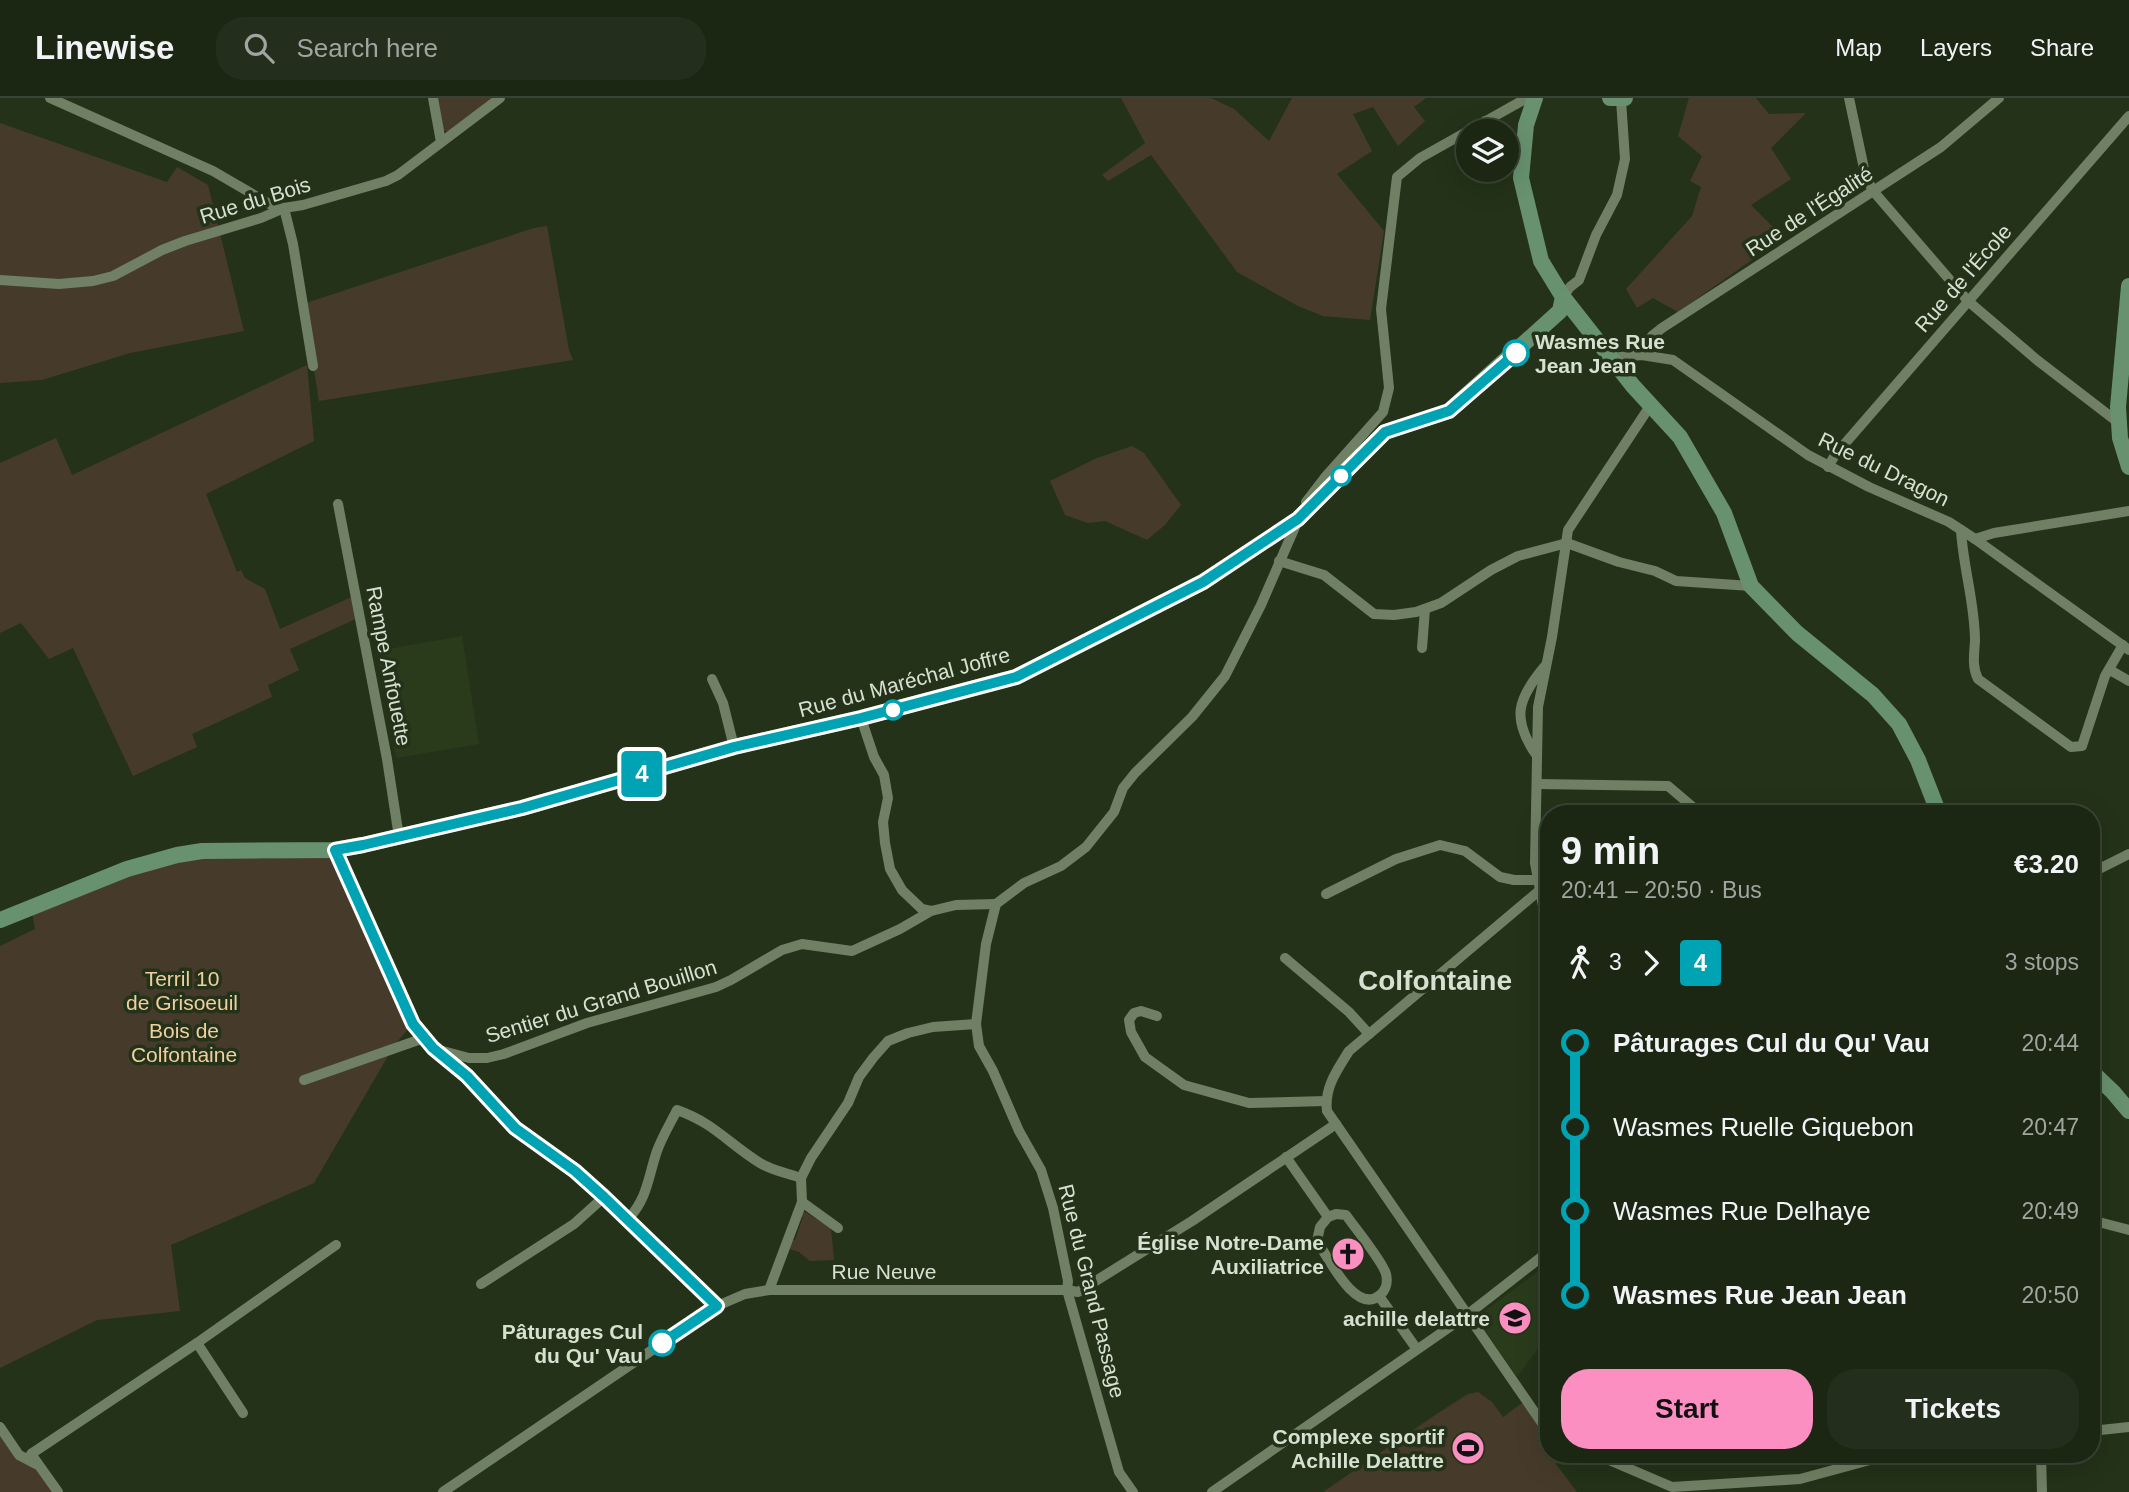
<!DOCTYPE html>
<meta charset="utf-8">
<style>
body{margin:0;font-family:Arial,sans-serif;background:#242e1c;color:#f1f3f6;height:100vh;display:flex;flex-direction:column;font-size:26px;white-space:nowrap}
*{box-sizing:border-box;margin:0}
p{font-size:23px;color:#a0a5a0}
.icon{flex:none;width:38px;height:38px;fill:none;stroke:currentColor;stroke-width:2;stroke-linecap:round;stroke-linejoin:round}
.map{position:relative;flex:1;overflow:hidden}
.details{position:absolute;left:1540px;top:707px;width:560px;height:658px;display:flex;flex-direction:column;background:#1b2613;border-radius:28px;box-shadow:0 7px 28px #0002,0 0 0 2px #394333}
.details>*{flex:none}
.badge{padding:0 14px;border-radius:5px;font-size:24px;line-height:46px}
.controls{position:absolute;left:1456px;top:21px;display:grid;gap:14px}
.controls a{display:grid;place-items:center;width:63px;height:63px;border-radius:50%;background:#1b2613;box-shadow:0 7px 28px #0002,0 0 0 2px #394333;font-size:35px}
.map>.badge{position:absolute;translate:-50% -50%;box-shadow:0 0 0 4px #fff}
.legs{display:flex;align-items:center;gap:10px;height:77px;padding:0 21px;font-size:23px}
.legs p{margin-inline-start:auto}
.overview{display:flex;align-items:center;justify-content:space-between;height:119px;padding:0 21px}
h1{font-size:38px;font-weight:700;line-height:52px}
.cta{display:flex;gap:14px;margin-top:auto;padding:14px 21px}
.cta a{flex:1;height:80px;border-radius:28px;background:#fc8fc1;color:#111;font-size:28px;font-weight:700;line-height:80px;text-align:center}
.cta a+a{background:#242e1c;color:#f1f3f6}
ul{padding:0 21px;list-style:none}
li{display:flex;align-items:center;gap:24px;height:84px;font-size:26px}
li i{display:grid;place-items:center;width:10px;height:100%;margin:0 9px;background:currentColor}
li i::after{content:'';width:18px;height:18px;margin:-9px;border:5px solid;border-radius:50%;background:#1b2613}
li p{margin-inline-start:auto}
li:first-child i{background:linear-gradient(#0000 50%,currentColor 0)}
li:last-child i{background:linear-gradient(currentColor 50%,#0000 0)}
header{display:flex;align-items:center;gap:42px;box-sizing:border-box;height:98px;padding:0 35px;background:#1b2613;border-bottom:2px solid #394333}
header strong{font-size:33px}
nav{display:flex;gap:38px;margin-inline-start:auto;font-size:24px}
.search{width:490px;height:63px;background:#242e1c;display:flex;align-items:center;gap:18px;box-sizing:border-box;padding:0 24px;border-radius:28px;color:#a0a5a0;font-size:26px}
.map>svg:first-child{display:block}
.built{fill:#2a3b1c}
.green{fill:#463b2b}
.lines{fill:none;stroke-linecap:round;stroke-linejoin:round}
.street{stroke:#708064;stroke-width:10}
.secondary{stroke:#67916f;stroke-width:16}
.line-1-casing{stroke:#fff;stroke-width:16}
.line-1{stroke:#00a3b4;stroke-width:10}
.stop-1-dot{fill:#fff;stroke:#00a3b4;stroke-width:3.5}
.labels{text-anchor:middle;dominant-baseline:central;stroke-width:7;stroke-linejoin:round;paint-order:stroke}
.street-label{font-size:21px;fill:#d7e1d1;stroke:#243219}
.stop-label{font-size:21px;font-weight:bold;fill:#d7e1d1;stroke:#243219;text-anchor:start}
.park-label{font-size:21px;fill:#f0cf9f;stroke:#243219}
.poi-label{font-size:21px;font-weight:bold;fill:#d7e1d1;stroke:#243219;text-anchor:end}
.district-label{font-size:28px;font-weight:bold;fill:#d7e1d1;stroke:#243219}
</style>
<header>
<strong>Linewise</strong>
<div class="search"><svg class="icon" aria-label="search" viewBox="0 0 24 24"><circle cx="10" cy="10" r="6"/><path d="M15 15l6 6"/></svg>Search here</div>
<nav><a>Map</a><a>Layers</a><a>Share</a></nav>
</header>
<div class="map">
<svg width="2129" height="1394" viewBox="0 0 2129 1394">
<rect width="100%" height="100%" fill="#243219"/>
<!-- built -->
<g class="built">
<polygon points="462,538 479,646 396,660 377,553"/>
<polygon points="1547,1167 1549,1243 1546,1240 1517,1279 1480,1225 1482,1215"/>
</g>
<!-- green -->
<g class="green">
<polygon points="437,0 494,0 449,34 442,32"/>
<polygon points="1121,0 1211,0 1234,11 1269,43 1292,0 1426,0 1414,9 1425,23 1398,48 1373,9 1353,16 1372,53 1337,76 1384,133 1370,222 1323,218 1298,208 1237,174 1151,57 1108,83 1102,77 1145,45"/>
<polygon points="1689,0 1756,0 1769,16 1806,15 1771,50 1791,81 1751,107 1776,132 1749,146 1756,159 1678,214 1653,200 1637,210 1626,191 1692,118 1701,89 1690,83 1702,58 1678,38"/>
<polygon points="0,25 167,84 177,69 208,87 244,233 130,255 42,282 0,285"/>
<polygon points="547,128 569,252 573,262 319,303 303,206 534,130"/>
<polygon points="307,267 314,343 206,396 237,474 241,472 245,480 265,491 280,531 356,497 360,519 290,551 299,572 268,587 272,599 192,636 197,649 133,678 73,550 49,561 21,525 0,535 0,365 56,340 72,377"/>
<polygon points="1132,348 1144,355 1181,407 1165,427 1147,442 1105,423 1088,425 1065,417 1050,383 1097,360"/>
<polygon points="335,752 413,926 395,946 314,1085 171,1147 180,1213 97,1222 0,1270 0,848 35,831 31,809 202,753 263,761"/>
<polygon points="805,1114 831,1130 834,1162 810,1163 799,1154 785,1150 787,1140 795,1142 803,1119 799,1117"/>
<polygon points="1478,1294 1492,1304 1503,1319 1526,1302 1549,1330 1549,1356 1560,1356 1556,1366 1577,1394 1323,1394 1435,1317 1468,1296"/>
<polygon points="0,1332 58,1394 0,1394"/>
</g>
<g class="lines">
<!-- street -->
<g class="street">
<polyline points="50,0 213,73 273,108 284,110"/>
<polyline points="433,0 441,44"/>
<polyline points="1849,0 1866,80 1874,94 1968,203 2037,262 2119,325"/>
<polyline points="1485,23 1497,33"/>
<polyline points="1507,41 1524,47"/>
<polyline points="284,110 293,146 313,268"/>
<polyline points="0,182 59,186 93,183 113,178 162,152 185,143 261,120 284,110 303,107 386,83 398,77 500,0"/>
<polyline points="1563,199 1570,189 1579,182 1596,137 1617,97 1625,61 1621,2"/>
<polyline points="1642,257 1652,238 1662,230 1941,49 1999,0"/>
<polyline points="1611,260 1642,257 1673,262 1808,357 1869,389 1949,424 1975,441 2129,552"/>
<polyline points="1828,369 1835,357 2129,18"/>
<polyline points="1306,404 1326,378 1383,314 1389,290 1381,211 1397,79 1420,60 1527,0"/>
<polyline points="338,406 387,661 399,739"/>
<path d="M1961,432C1963,469 1975,505 1975,543C1974,557 1972,569 1978,581L2071,649L2082,648L2105,578L2123,547"/>
<polyline points="1975,441 1994,435 2129,413"/>
<polyline points="1279,463 1324,477 1374,516 1394,517 1416,514 1441,505 1491,472 1518,458 1567,445 1619,464 1655,473 1676,483 1751,488"/>
<polyline points="1422,550 1425,511"/>
<polyline points="2110,572 2129,583"/>
<polyline points="712,581 723,605 734,649"/>
<polyline points="861,620 874,659 884,677 888,700 883,724 885,745 890,771 902,792 922,811 931,813 956,807 996,806"/>
<path d="M1537,658C1511,621 1517,601 1545,568"/>
<polyline points="1537,686 1668,688 1701,716"/>
<polyline points="335,752 413,926 433,950 467,978 515,1030 575,1073 604,1099 717,1208"/>
<polyline points="2091,775 2129,756"/>
<path d="M1540,792L1349,953C1337,972 1324,990 1327,1013L1542,1325L1549,1330"/>
<polyline points="1326,796 1396,761 1440,747 1465,753 1500,779 1514,782 1538,782"/>
<polyline points="1549,840 1535,765 1538,609 1552,539 1568,432 1650,308"/>
<polyline points="1285,860 1349,914 1369,936"/>
<polyline points="1157,918 1141,913 1134,915 1129,922 1131,934 1145,959 1184,987 1249,1005 1326,1003"/>
<polyline points="439,952 469,960 487,960 504,956 587,925 716,889 731,882 782,852 802,846 852,853 900,831 931,813"/>
<polyline points="304,982 424,940"/>
<path d="M1286,1059L1328,1119L1336,1116L1346,1117C1355,1130 1383,1164 1386,1176C1388,1184 1386,1192 1380,1197C1356,1218 1328,1159 1317,1143L1320,1129L1328,1119"/>
<polyline points="802,1104 838,1130"/>
<path d="M629,1120C648,1099 648,1079 657,1053C662,1039 670,1026 677,1012C714,1025 728,1045 760,1065C773,1073 787,1075 801,1080"/>
<polyline points="2091,1122 2129,1132"/>
<polyline points="481,1186 574,1126 604,1099"/>
<polyline points="769,1192 802,1104 801,1080 811,1060 848,1005 859,979 873,960 888,943 908,935 933,929 976,926"/>
<polyline points="1379,1198 1416,1250"/>
<polyline points="197,1245 243,1315"/>
<polyline points="0,1329 19,1357 36,1366"/>
<polyline points="2091,1333 2129,1329"/>
<polyline points="1595,1356 1672,1389 1800,1381 1892,1356"/>
<polyline points="2041,1356 2042,1394"/>
<polyline points="58,1394 31,1356 197,1245 336,1147"/>
<polyline points="443,1394 717,1208 745,1196 769,1192 1067,1192 1078,1194 1192,1123 1336,1026"/>
<polyline points="1133,1394 1119,1374 1067,1192 1068,1183 1053,1110 1041,1072 1019,1033 993,973 979,948 976,926 986,846 996,806 1024,785 1061,768 1086,749 1114,714 1123,690 1135,675 1192,619 1225,578 1261,507 1298,422"/>
<polyline points="1212,1394 1467,1217 1549,1153"/>
</g>
<!-- secondary -->
<g class="secondary">
<polyline points="1535,0 1526,27 1521,80 1541,163 1563,199 1633,288 1680,339 1724,415 1751,488 1797,535 1873,597 1899,626 1918,662 1939,716"/>
<polyline points="1610,0 1625,0"/>
<polyline points="2129,188 2118,309 2120,340 2129,369"/>
<polyline points="0,822 127,771 177,757 202,753 335,752 363,747 522,710 734,649 861,620 1016,579 1203,484 1298,421 1385,334 1449,313 1560,213 1563,199"/>
<polyline points="2091,973 2113,994 2129,1013"/>
</g>
</g>
<g class="lines">
<defs>
<polyline id="line-1" points="662,1245 717,1208 604,1099 575,1073 515,1030 467,978 433,950 413,926 335,752 363,747 522,710 734,649 861,620 1016,579 1203,484 1298,421 1385,334 1449,313 1516,255"/>
</defs>
<!-- line-1 casing -->
<use href="#line-1" class="line-1-casing"/>
<!-- line-1 -->
<use href="#line-1" class="line-1"/>
</g>
<!-- icons -->
<defs>
<symbol id="church-disc" viewBox="-11 -11 22 22"><circle r="9.5" fill="#fc8fc1" stroke="#243219"/><path d="M-1.2-6h2.4v3.5h3.3v2.4h-3.3V6h-2.4V-.1h-3.3v-2.4h3.3Z" fill="#111"/></symbol>
<symbol id="school-disc" viewBox="-11 -11 22 22"><circle r="9.5" fill="#fc8fc1" stroke="#243219"/><path d="M0-5L7-2L0 1L-7-2ZM-4 1L0 2.5L4 1V4Q0 6-4 4Z" fill="#111"/></symbol>
<symbol id="stadium-disc" viewBox="-11 -11 22 22"><circle r="9.5" fill="#fc8fc1" stroke="#243219"/><path d="M0-5a6.5 5 0 1 0 0 10a6.5 5 0 1 0 0-10ZM-3.5-1.8h7v3.6h-7Z" fill="#111"/></symbol>
</defs>
<g fill-rule="evenodd">
<use href="#church-disc" x="1329" y="1137" width="38" height="38"/>
<use href="#school-disc" x="1496" y="1201" width="38" height="38"/>
<use href="#stadium-disc" x="1449" y="1331" width="38" height="38"/>
</g>
<!-- markers -->
<g class="stop-1-dot">
<circle cx="1516" cy="255" r="12"/>
<circle cx="1341" cy="378" r="9"/>
<circle cx="893" cy="612" r="9"/>
<circle cx="662" cy="1245" r="12"/>
</g>
<g class="labels">
<!-- street labels -->
<g class="street-label">
<text transform="translate(255 102) rotate(-17)">Rue du Bois</text>
<text transform="translate(1809 113) rotate(-33)">Rue de l'Égalité</text>
<text transform="translate(1963 180) rotate(-49)">Rue de l'École</text>
<text transform="translate(1884 371) rotate(26)">Rue du Dragon</text>
<text transform="translate(389 568) rotate(79)">Rampe Anfouette</text>
<text transform="translate(904 584) rotate(-15)">Rue du Maréchal Joffre</text>
<text transform="translate(601 903) rotate(-17)">Sentier du Grand Bouillon</text>
<text x="884" y="1173">Rue Neuve</text>
<text transform="translate(1092 1193) rotate(76)">Rue du Grand Passage</text>
</g>
<!-- stop labels -->
<g class="stop-label">
<text x="1535" y="243">Wasmes Rue<tspan x="1535" dy="24">Jean Jean</tspan></text>
<text x="643" y="1233" text-anchor="end">Pâturages Cul<tspan x="643" dy="24">du Qu' Vau</tspan></text>
</g>
<!-- park labels -->
<g class="park-label">
<text x="182" y="880">Terril 10<tspan x="182" dy="24">de Grisoeuil</tspan></text>
<text x="184" y="932">Bois de<tspan x="184" dy="24">Colfontaine</tspan></text>
</g>
<!-- poi labels -->
<g class="poi-label">
<text x="1324" y="1144">Église Notre-Dame<tspan x="1324" dy="24">Auxiliatrice</tspan></text>
<text x="1490" y="1220">achille delattre</text>
<text x="1444" y="1338">Complexe sportif<tspan x="1444" dy="24">Achille Delattre</tspan></text>
</g>
<!-- district labels -->
<g class="district-label">
<text x="1435" y="882">Colfontaine</text>
</g>
</g>
</svg>
<div class="controls">
<a><svg class="icon" aria-label="layers" viewBox="0 0 24 24"><path d="M12 4l9 5-9 5-9-5zM3 14l9 5 9-5"/></svg></a>
</div>
<b class="badge" style="left:642px;top:676px;background:#00a3b4;color:#fff">4</b>
<section class="details">
<div class="overview"><div><h1>9 min</h1><p>20:41 – 20:50 · Bus</p></div><b>€3.20</b></div>
<div class="legs"><svg class="icon" aria-label="walk" viewBox="0 0 24 24"><circle cx="13" cy="4" r="2"/><path d="M13 8l-2 6 4 7M11 14l-3 7M7 12l3-4h3l4 4"/></svg>3<svg class="icon" aria-label="forward" viewBox="0 0 24 24"><path d="M9 5l7 7-7 7"/></svg><b class="badge" style="background:#00a3b4;color:#fff">4</b><p>3 stops</p></div>
<ul>
<li><i style="color:#00a3b4"></i><b>Pâturages Cul du Qu' Vau</b><p>20:44</p></li>
<li><i style="color:#00a3b4"></i><span>Wasmes Ruelle Giquebon</span><p>20:47</p></li>
<li><i style="color:#00a3b4"></i><span>Wasmes Rue Delhaye</span><p>20:49</p></li>
<li><i style="color:#00a3b4"></i><b>Wasmes Rue Jean Jean</b><p>20:50</p></li>
</ul>
<div class="cta"><a>Start</a><a>Tickets</a></div>
</section>
</div>
